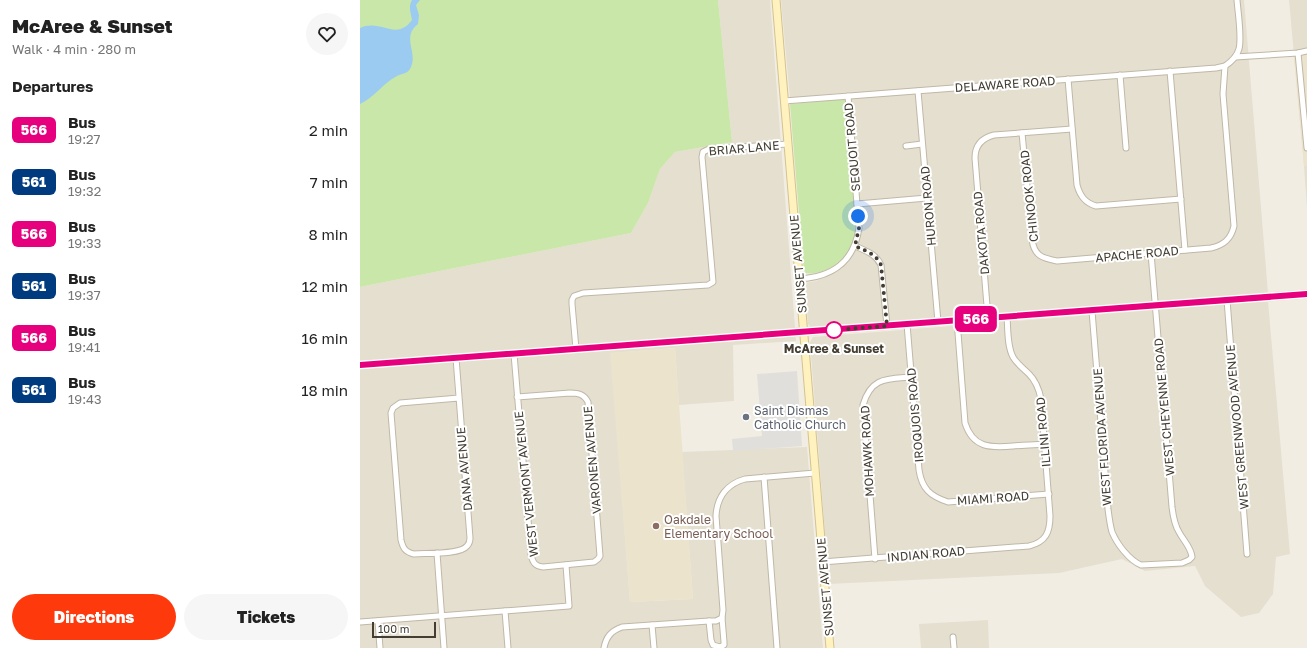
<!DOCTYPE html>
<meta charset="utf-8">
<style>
body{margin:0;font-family:"Golos Text",sans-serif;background:#f6f6f6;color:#222;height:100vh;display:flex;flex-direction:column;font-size:15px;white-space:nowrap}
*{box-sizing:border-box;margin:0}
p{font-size:13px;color:#767676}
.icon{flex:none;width:22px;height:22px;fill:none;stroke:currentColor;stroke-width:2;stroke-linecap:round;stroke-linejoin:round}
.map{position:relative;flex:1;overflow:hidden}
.panel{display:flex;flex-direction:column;background:#fff;width:360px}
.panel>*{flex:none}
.badge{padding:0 8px;border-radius:6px;font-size:14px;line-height:26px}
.scale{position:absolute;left:12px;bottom:10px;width:64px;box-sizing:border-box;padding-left:4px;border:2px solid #433d32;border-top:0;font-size:11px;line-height:14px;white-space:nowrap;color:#433d32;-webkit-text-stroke:3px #fff;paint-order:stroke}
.you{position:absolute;width:20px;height:20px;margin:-10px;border:3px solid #fff;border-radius:50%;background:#1a73e8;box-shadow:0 0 0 6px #1a73e833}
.map>.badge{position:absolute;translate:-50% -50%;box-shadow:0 0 0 2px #fff}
h2{padding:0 12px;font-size:15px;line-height:36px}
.round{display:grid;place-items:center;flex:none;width:42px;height:42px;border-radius:21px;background:#f6f6f6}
.head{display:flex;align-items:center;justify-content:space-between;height:68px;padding:0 12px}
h1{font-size:19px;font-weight:800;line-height:30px}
.primary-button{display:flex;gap:8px;margin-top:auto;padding:8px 12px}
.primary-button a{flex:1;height:46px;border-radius:24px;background:#fe390c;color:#fff;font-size:16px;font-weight:800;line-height:46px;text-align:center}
.primary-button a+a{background:#f6f6f6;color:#222}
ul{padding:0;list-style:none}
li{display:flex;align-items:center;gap:12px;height:52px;padding:0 12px}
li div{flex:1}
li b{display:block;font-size:15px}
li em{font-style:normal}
li .badge{min-width:44px;font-weight:700;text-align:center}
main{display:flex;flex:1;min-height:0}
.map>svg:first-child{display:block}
.residential{fill:#e5dfd0}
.education{fill:#ebe3cb}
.green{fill:#c9e7a9}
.parking{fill:#e1dfdb}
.water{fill:#9bcbf1}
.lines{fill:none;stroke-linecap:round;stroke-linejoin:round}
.street-casing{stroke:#c0b8a7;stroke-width:7}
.secondary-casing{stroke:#d3c390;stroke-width:9}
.street{stroke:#fff;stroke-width:5}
.secondary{stroke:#fff2be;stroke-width:7}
.line-casing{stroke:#fff;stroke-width:9}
.line{stroke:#e6007e;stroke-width:6}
.walk{stroke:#433d32;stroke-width:4;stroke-dasharray:0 7.2}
.stop-dot{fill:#fff;stroke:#e6007e;stroke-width:2}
.worship-dot{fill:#6b7280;stroke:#fff;stroke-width:1.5}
.education-dot{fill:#8d6e63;stroke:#fff;stroke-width:1.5}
.labels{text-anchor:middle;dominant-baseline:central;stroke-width:4;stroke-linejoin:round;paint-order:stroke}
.street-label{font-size:12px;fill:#433d32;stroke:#fff}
.stop-label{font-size:12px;font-weight:bold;fill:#433d32;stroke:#fff}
.worship-label{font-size:12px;fill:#5b616d;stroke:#fff;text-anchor:start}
.education-label{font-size:12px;fill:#785e54;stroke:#fff;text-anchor:start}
</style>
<main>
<section class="panel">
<div class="head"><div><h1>McAree &amp; Sunset</h1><p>Walk · 4 min · 280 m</p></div><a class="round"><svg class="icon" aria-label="heart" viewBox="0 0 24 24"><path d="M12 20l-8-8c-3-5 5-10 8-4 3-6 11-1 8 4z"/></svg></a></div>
<h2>Departures</h2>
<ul>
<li><span class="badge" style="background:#e6007e;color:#fff">566</span><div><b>Bus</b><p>19:27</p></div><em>2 min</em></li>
<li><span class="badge" style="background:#003b80;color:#fff">561</span><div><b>Bus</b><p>19:32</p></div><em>7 min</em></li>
<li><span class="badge" style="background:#e6007e;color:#fff">566</span><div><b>Bus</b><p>19:33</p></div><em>8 min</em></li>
<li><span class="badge" style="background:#003b80;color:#fff">561</span><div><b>Bus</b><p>19:37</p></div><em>12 min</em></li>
<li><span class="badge" style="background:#e6007e;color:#fff">566</span><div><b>Bus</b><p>19:41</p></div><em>16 min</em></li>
<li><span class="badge" style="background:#003b80;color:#fff">561</span><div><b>Bus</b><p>19:43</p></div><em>18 min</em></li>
</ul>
<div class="primary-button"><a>Directions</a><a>Tickets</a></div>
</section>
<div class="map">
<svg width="947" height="648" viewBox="0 0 947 648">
<rect width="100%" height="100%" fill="#f1ede2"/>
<!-- residential -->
<g class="residential">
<polygon points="358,0 410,0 436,341 373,345 374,401 319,405 315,348 251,353 270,602 333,599 322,452 447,447 463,648 0,648 0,287 271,233 288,203 300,169 315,152 372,142"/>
<polygon points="421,0 884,0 908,293 451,327 448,324 445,283 456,281 481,269 488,261 500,238 502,228 491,92 430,98"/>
<polygon points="929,0 947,0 947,207 944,166"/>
<polygon points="908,301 930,554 916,557 913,594 899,613 881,617 845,586 835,566 785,571 762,559 699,573 469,584 450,342 453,337"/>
<polygon points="628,620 629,648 561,648 559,624"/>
</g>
<!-- education -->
<g class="education">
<polygon points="947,52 947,166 944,166 934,58"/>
<polygon points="315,348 333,599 270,602 250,353"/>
</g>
<!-- green -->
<g class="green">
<polygon points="0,0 358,0 372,142 315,152 300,169 288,203 271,233 0,287"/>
<path d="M486,99L497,229C495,236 494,243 490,250C481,264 461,276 444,273L430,104Z"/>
</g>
<!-- parking -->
<polygon class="parking" points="437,371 442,446 373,451 372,439 402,436 397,374"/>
<!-- water -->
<path class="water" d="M52,0H60L56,5L59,15L58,24C41,37 58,52 51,67C48,74 43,73 37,76C23,83 14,98 0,104V28C21,18 36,42 52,20C51,13 48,7 52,0Z"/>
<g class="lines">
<defs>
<g id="street">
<polyline points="938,53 947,148"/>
<polyline points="875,57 938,53 947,51"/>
<polyline points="810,71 825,250"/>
<polyline points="760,75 766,148"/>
<path d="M708,79L717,185C720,196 725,203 736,206L821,199"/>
<polyline points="558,91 578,322"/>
<polyline points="424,101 856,68 865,66"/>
<path d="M662,133L672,239C674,256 682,258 697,261L851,248C864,245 871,239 874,226L863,94L865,66C871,62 877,56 879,49C882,37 878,13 877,0"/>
<polyline points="546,146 562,144"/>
<polyline points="497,204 567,198"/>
<path d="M495,246C506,251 516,254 521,265L527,326"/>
<path d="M439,279C473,277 494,262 499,228L488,96"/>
<polyline points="867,300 887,554"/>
<path d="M732,311L748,509C749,517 750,525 752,532C757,544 769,560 781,565L822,563L829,560L832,557C831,547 823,540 819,532C814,524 813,515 812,507L791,253"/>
<path d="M628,318L615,158C615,145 622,138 634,135L712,129"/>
<path d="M597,320L605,423C613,448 630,448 653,446C664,445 674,445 685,444"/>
<path d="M547,324L559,470C562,489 570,496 588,502L689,494"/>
<polyline points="216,349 212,304 212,300 214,296 223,293 348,285 353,282 342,157 343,152 349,149 428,144"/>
<path d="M154,354L171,555C173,563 175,566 183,567L234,562L238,559L240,556L228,402C224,394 218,393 210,393L157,397"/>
<path d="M96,358L110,538C110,541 109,544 107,546C100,555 66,553 54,554C45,552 43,548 41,540L31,413L33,408L40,403L99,398"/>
<polyline points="404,477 417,648"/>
<polyline points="77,553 84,648"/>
<path d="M515,559L503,405C511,377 527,379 551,377"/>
<path d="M462,562L669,546C686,542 690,532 690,516L681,399C679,389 676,381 669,374C663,368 657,364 653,357C647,346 648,329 647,316"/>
<polyline points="145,611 148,648"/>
<polyline points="18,621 20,648"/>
<path d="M349,621L351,640L353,645L360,647L364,645V642L362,618L363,610L356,516C357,497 367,484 385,479L455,473"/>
<polyline points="0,622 209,606 206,565"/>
<polyline points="292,625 294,648"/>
<polyline points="593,637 594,648"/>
<path d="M244,648C246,637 251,631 262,627L349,621H356L362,618"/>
</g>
<g id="secondary">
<polyline points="416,0 470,648"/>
<polyline points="0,365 947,294"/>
</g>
</defs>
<!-- street casing -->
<use href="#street" class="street-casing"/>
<!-- secondary casing -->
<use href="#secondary" class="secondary-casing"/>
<!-- street -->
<use href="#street" class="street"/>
<!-- secondary -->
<use href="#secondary" class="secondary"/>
</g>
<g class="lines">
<defs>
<polyline id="line" points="0,365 947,294"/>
</defs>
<!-- line casing -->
<use href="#line" class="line-casing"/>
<!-- line -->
<use href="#line" class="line"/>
<!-- walk -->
<path class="walk" d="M474,330L527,326L521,265C516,254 506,251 495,246L499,228L498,216"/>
</g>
<!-- markers -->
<circle class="stop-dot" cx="474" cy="330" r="8"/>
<circle class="worship-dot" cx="386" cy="417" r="4"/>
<circle class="education-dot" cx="296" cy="526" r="4"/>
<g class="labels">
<!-- street labels -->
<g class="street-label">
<text transform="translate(645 84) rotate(-4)">DELAWARE ROAD</text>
<text transform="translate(492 147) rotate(-95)">SEQUOIT ROAD</text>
<text transform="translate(384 148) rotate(-5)">BRIAR LANE</text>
<text transform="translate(669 196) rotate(-96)">CHINOOK ROAD</text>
<text transform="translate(568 206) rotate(-95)">HURON ROAD</text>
<text transform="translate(621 233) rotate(-95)">DAKOTA ROAD</text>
<text transform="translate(777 254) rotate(-5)">APACHE ROAD</text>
<text transform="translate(438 264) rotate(-95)">SUNSET AVENUE</text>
<text transform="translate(804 407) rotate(-95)">WEST CHEYENNE ROAD</text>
<text transform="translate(555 415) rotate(-95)">IROQUOIS ROAD</text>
<text transform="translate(877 427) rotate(-95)">WEST GREENWOOD AVENUE</text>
<text transform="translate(683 432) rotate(-95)">ILLINI ROAD</text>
<text transform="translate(742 437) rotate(-94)">WEST FLORIDA AVENUE</text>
<text transform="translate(507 451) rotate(-93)">MOHAWK ROAD</text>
<text transform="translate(232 460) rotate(-95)">VARONEN AVENUE</text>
<text transform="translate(104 469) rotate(-95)">DANA AVENUE</text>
<text transform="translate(166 484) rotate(-96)">WEST VERMONT AVENUE</text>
<text transform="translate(633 498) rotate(-4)">MIAMI ROAD</text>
<text transform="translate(566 554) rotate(-5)">INDIAN ROAD</text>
<text transform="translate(465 587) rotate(-95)">SUNSET AVENUE</text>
</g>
<!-- stop labels -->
<g class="stop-label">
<text x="474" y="348">McAree &amp; Sunset</text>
</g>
<!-- worship labels -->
<g class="worship-label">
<text x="394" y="410">Saint Dismas<tspan x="394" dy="14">Catholic Church</tspan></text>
</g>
<!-- education labels -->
<g class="education-label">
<text x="304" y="519">Oakdale<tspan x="304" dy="14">Elementary School</tspan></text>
</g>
</g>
</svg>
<div class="scale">100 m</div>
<div class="you" style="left:498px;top:216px"></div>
<b class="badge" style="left:616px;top:319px;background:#e6007e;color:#fff">566</b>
</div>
</main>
